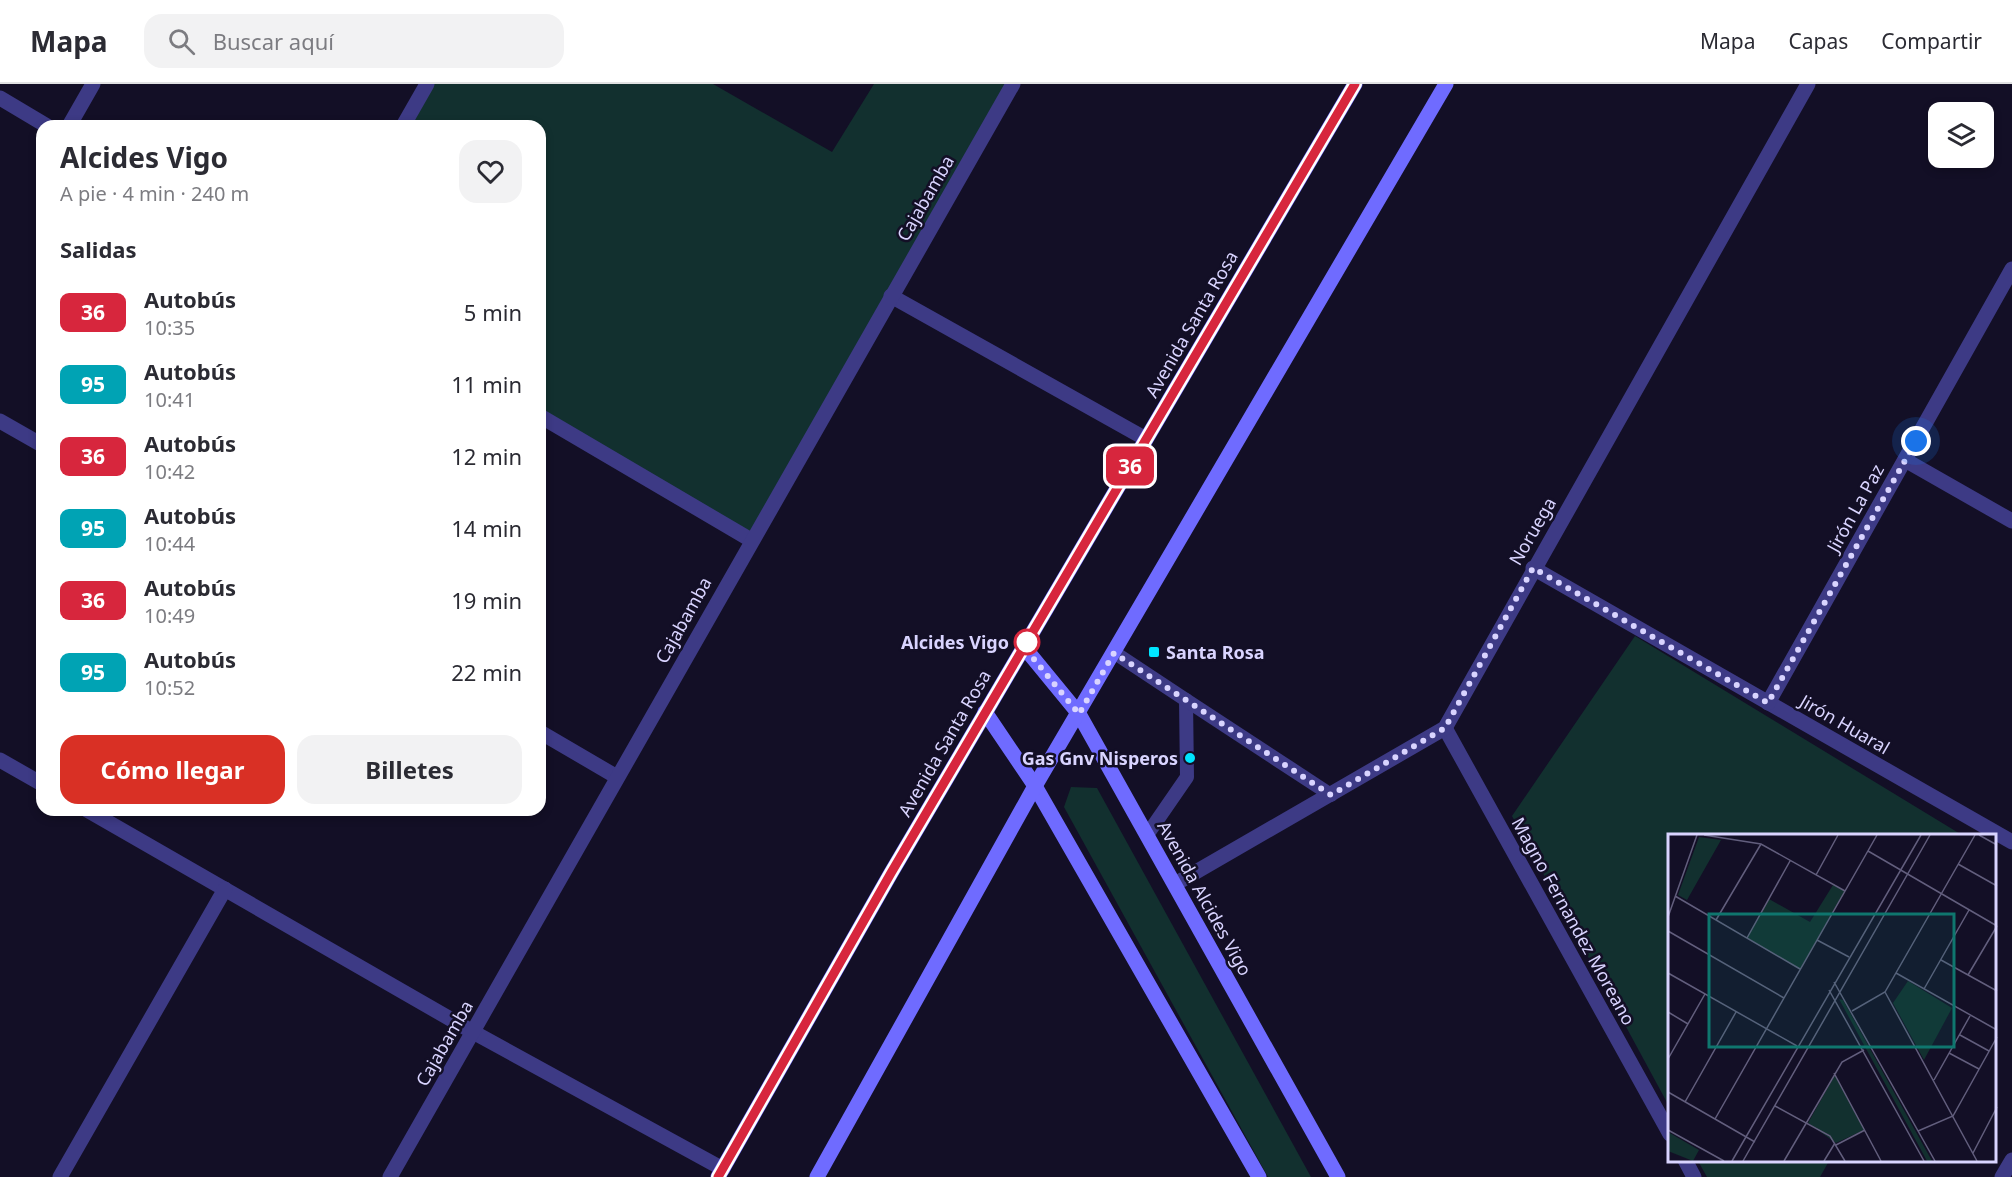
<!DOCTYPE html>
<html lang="es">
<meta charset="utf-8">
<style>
body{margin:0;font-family:"Noto Sans",sans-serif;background:#f2f2f3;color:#2b2b33;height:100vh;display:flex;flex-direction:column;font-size:22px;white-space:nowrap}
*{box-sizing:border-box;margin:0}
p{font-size:20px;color:#7c7c81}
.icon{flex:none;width:33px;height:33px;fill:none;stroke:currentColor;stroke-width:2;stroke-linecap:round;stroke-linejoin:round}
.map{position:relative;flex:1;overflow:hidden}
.side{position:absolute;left:36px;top:36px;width:510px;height:696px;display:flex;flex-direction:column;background:#fff;border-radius:18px;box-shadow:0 3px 9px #0003}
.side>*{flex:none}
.badge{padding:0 12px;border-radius:9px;font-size:21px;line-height:39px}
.tools{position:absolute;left:1928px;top:18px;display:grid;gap:12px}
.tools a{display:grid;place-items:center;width:66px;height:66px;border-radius:12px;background:#fff;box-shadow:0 3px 9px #0003;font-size:30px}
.you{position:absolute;width:30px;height:30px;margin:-15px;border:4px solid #fff;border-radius:50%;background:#1a73e8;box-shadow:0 0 0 9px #1a73e833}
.map>.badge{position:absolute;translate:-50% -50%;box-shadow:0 0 0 3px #fff}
h2{padding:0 24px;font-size:22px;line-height:54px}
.round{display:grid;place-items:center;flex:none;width:63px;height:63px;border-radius:18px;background:#f2f2f3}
.summary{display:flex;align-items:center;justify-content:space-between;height:102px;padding:0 24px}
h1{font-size:28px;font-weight:700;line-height:45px}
.action{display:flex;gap:12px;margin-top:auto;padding:12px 24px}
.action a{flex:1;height:69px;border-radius:18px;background:#d93025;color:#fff;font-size:24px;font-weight:700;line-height:69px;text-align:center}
.action a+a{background:#f2f2f3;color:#2b2b33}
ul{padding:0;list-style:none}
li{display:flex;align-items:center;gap:18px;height:72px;padding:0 24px}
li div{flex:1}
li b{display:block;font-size:22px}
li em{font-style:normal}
li .badge{min-width:66px;font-weight:700;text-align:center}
header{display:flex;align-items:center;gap:36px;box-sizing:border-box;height:84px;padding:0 30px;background:#fff;border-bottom:2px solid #e1e1e2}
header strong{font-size:28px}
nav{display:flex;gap:33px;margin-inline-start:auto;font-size:21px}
.search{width:420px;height:54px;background:#f2f2f3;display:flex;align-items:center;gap:15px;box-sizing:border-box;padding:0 21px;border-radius:18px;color:#7c7c81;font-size:22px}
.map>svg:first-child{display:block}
.green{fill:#12302f}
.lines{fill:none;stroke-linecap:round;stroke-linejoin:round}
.lane{stroke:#3d3a85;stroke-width:14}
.street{stroke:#3d3a85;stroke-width:15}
.secondary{stroke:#6f6bff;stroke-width:15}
.line-casing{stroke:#fff;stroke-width:14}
.line{stroke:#d7263d;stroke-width:9}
.walk{stroke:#d9d4ff;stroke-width:6;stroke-dasharray:0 10.8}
.stop-dot{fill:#fff;stroke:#d7263d;stroke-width:3}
.poi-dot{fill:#00e5ff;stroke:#130f26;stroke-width:2}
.labels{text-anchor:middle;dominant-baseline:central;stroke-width:5;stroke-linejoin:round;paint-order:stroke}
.street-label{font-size:18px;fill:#d9d4ff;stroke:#130f26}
.stop-label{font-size:18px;font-weight:bold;fill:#d9d4ff;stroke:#130f26;text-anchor:end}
.poi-label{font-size:18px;font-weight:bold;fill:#d9d4ff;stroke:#130f26;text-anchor:start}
.inset-road{fill:none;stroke:#625e7d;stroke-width:1.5}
.view{fill:#0f766e;fill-opacity:0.15;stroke:#0f766e;stroke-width:3}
.inset-edge{fill:none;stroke:#d9d4ff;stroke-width:3}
</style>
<header>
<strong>Mapa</strong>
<div class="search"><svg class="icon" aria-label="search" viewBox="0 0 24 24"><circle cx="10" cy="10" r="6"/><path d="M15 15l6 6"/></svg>Buscar aquí</div>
<nav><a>Mapa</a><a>Capas</a><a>Compartir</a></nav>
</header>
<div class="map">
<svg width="2012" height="1093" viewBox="0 0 2012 1093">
<rect width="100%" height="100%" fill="#130f26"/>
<!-- green -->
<g class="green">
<polygon points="427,0 713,0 832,68 874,0 1013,0 751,456 540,332 540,42 403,42"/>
<polygon points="1635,552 1962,751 1670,751 1670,1024 1512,732"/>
<polygon points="1071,703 1097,704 1311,1093 1268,1093 1064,723"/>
<polygon points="1698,1077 1829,1077 1820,1093 1707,1093"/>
</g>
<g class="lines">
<!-- lane -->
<g class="lane">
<polyline points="1115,569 1186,616 1187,693 1147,751"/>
<polyline points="1186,616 1331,711"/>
</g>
<!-- street -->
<g class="street">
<polyline points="0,14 47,42"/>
<polyline points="69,42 93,0"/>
<polyline points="403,42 427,0"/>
<polyline points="891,212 1146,355"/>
<polyline points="540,332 751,456"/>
<polyline points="0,337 42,361"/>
<polyline points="1905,376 2012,437"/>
<polyline points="1533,484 2012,758"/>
<polyline points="1768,619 2012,185"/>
<polyline points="1445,644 1670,1050"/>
<polyline points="540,648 617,693"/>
<polyline points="0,676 42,700"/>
<polyline points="87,726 473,948 723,1085"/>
<polyline points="1175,800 1445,644 1808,0"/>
<polyline points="1685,1076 1694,1093"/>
<polyline points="60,1093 225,805"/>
<polyline points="390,1093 1013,0"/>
<polyline points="2002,1093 2012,1076"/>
</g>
<!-- secondary -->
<g class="secondary">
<polyline points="1024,563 1079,630 1338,1093"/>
<polyline points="985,628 1035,702 1259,1093"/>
<polyline points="718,1093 891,789 1355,0"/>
<polyline points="817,1093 1035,702 1446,0"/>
</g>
</g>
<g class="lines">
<defs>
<polyline id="line" points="718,1093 891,789 1355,0"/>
</defs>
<!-- line casing -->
<use href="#line" class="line-casing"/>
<!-- line -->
<use href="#line" class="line"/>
<!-- walk -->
<polyline class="walk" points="1027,558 1024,563 1079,630 1114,569 1331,711 1445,644 1533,484 1768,619 1916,357"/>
</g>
<!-- markers -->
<circle class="stop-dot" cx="1027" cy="558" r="12"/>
<g class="poi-dot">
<rect x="1148" y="562" width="12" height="12" rx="3"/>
<circle cx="1190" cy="674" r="6"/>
</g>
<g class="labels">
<!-- street labels -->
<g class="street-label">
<text transform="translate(925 114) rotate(-60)">Cajabamba</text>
<text transform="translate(1191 240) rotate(-60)">Avenida Santa Rosa</text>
<text transform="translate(1855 424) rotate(-61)">Jirón La Paz</text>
<text transform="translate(1532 447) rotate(-60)">Noruega</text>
<text transform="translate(683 536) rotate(-61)">Cajabamba</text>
<text transform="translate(1845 640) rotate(30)">Jirón Huaral</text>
<text transform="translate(944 659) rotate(-60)">Avenida Santa Rosa</text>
<text transform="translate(1205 814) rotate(61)">Avenida Alcides Vigo</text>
<text transform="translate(1574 837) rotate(61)">Magno Fernandez Moreano</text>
<text transform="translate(444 959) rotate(-60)">Cajabamba</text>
</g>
<!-- stop labels -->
<g class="stop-label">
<text x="1009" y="558">Alcides Vigo</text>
</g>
<!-- poi labels -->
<g class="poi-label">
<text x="1166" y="568">Santa Rosa</text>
<text x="1178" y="674" text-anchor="end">Gas Gnv Nisperos</text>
</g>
</g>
<!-- overview -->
<g transform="translate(1668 750)">
<rect width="328" height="328" fill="#130f26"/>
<path d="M31,3L53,6L19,66L10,61ZM165,51L177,57L132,135L79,104L101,65L142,88ZM240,147L284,174L256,226L225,169ZM171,165L175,166L264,327H259ZM167,241L196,296L168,309L140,289ZM0,298L31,316L25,327L0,317Z" fill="#12302f"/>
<path class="inset-road" d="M36,1L93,10L177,57M311,1L329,11M200,17L329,92M290,30L329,52M148,41L170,1M7,62L132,135M0,83L29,1M48,86L93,10M0,97L116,164M79,104L122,27M149,106L181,123M273,126L329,157M0,139L129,212M228,139L329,196M300,141L329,92M166,148L267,327M256,155L301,76M161,156L256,327M217,158L309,327M184,177L217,158L307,1M0,178L20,190M292,201L321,217M281,219L311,235M0,225L37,160M166,239L213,327M266,246L302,182M0,258L87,308M17,268L68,178M107,272L162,302L177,327M47,285L209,1M0,296L56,327M250,297L285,282L329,203M168,311L197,296M305,319L329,273M64,327L253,1M75,327L262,1M116,327L174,228L196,216M156,327L167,309"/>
<path class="view" d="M41,80H286V213H41Z"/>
<rect width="328" height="328" class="inset-edge"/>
</g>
</svg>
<div class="tools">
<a><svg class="icon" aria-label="layers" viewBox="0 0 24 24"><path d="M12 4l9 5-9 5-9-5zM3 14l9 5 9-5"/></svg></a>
</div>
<div class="you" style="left:1916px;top:357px"></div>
<b class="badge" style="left:1130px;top:382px;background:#d7263d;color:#fff">36</b>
<section class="side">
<div class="summary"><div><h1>Alcides Vigo</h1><p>A pie · 4 min · 240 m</p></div><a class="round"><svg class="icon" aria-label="heart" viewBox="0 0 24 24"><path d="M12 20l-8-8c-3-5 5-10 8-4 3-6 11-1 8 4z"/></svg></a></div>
<h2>Salidas</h2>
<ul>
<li><span class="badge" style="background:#d7263d;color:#fff">36</span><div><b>Autobús</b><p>10:35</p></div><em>5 min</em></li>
<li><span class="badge" style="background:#00a3b4;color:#fff">95</span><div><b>Autobús</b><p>10:41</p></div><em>11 min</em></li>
<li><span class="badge" style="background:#d7263d;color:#fff">36</span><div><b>Autobús</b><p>10:42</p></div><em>12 min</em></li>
<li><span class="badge" style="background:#00a3b4;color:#fff">95</span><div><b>Autobús</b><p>10:44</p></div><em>14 min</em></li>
<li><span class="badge" style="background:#d7263d;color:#fff">36</span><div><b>Autobús</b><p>10:49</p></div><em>19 min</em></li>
<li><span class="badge" style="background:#00a3b4;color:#fff">95</span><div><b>Autobús</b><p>10:52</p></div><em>22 min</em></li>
</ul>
<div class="action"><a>Cómo llegar</a><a>Billetes</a></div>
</section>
</div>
